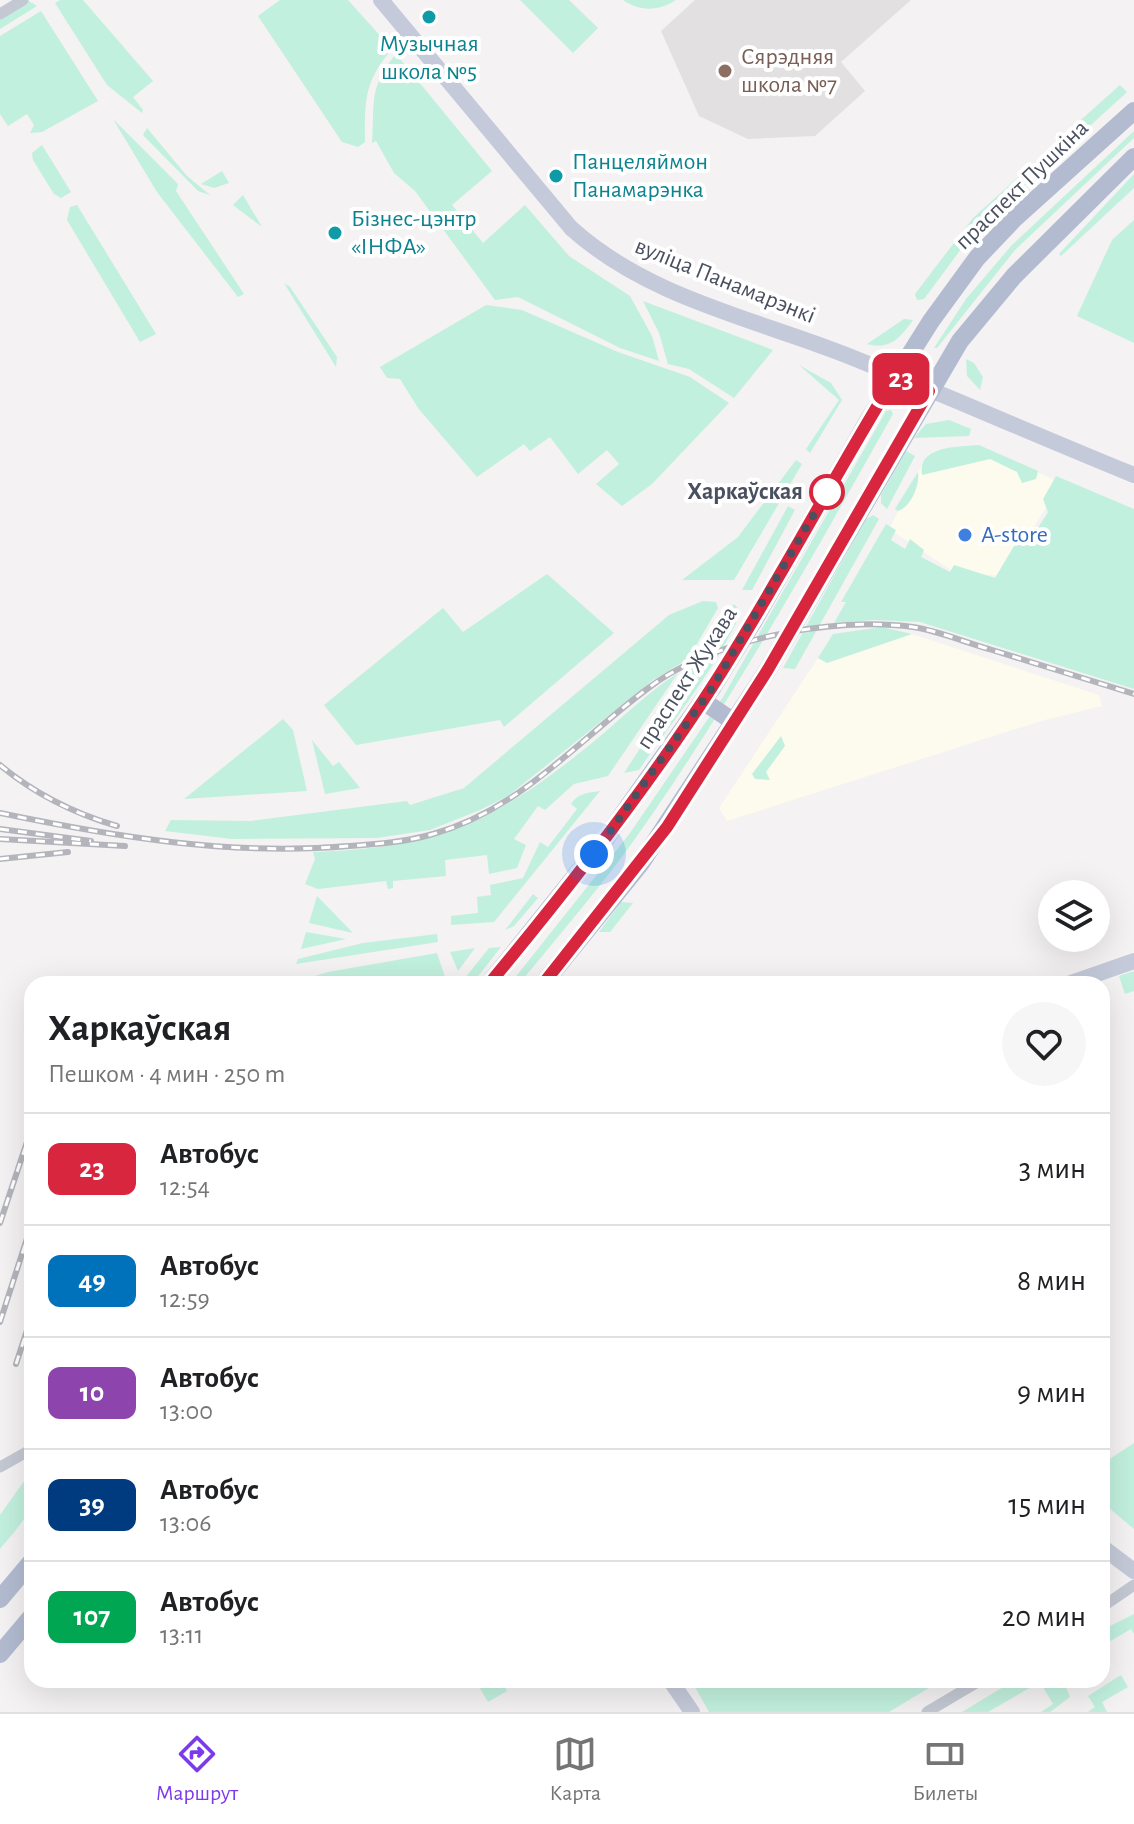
<!DOCTYPE html>
<html lang="ru">
<meta charset="utf-8">
<style>
body{margin:0;font-family:"Alegreya Sans",sans-serif;background:#f6f6f6;color:#202124;height:100vh;display:flex;flex-direction:column;font-size:30px;white-space:nowrap}
*{box-sizing:border-box;margin:0}
p{font-size:26px;color:#757577}
.icon{flex:none;width:44px;height:44px;fill:none;stroke:currentColor;stroke-width:2;stroke-linecap:round;stroke-linejoin:round}
.map{position:relative;flex:1;overflow:hidden}
.details{position:absolute;left:24px;top:976px;width:1086px;height:712px;display:flex;flex-direction:column;background:#fff;border-radius:24px;box-shadow:0 8px 32px #0002}
.details>*{flex:none}
.badge{padding:0 16px;border-radius:12px;font-size:28px;line-height:52px}
.controls{position:absolute;left:1038px;top:880px;display:grid;gap:16px}
.controls a{display:grid;place-items:center;width:72px;height:72px;border-radius:50%;background:#fff;box-shadow:0 8px 32px #0002;font-size:40px}
.you{position:absolute;width:40px;height:40px;margin:-20px;border:6px solid #fff;border-radius:50%;background:#1a73e8;box-shadow:0 0 0 12px #1a73e833}
.map>.badge{position:absolute;translate:-50% -50%;box-shadow:0 0 0 4px #fff}
.round{display:grid;place-items:center;flex:none;width:84px;height:84px;border-radius:42px;background:#f6f6f6}
.summary{display:flex;align-items:center;justify-content:space-between;height:136px;padding:0 24px}
h1{font-size:38px;font-weight:700;line-height:60px}
ul{padding:0;list-style:none}
li{display:flex;align-items:center;gap:24px;height:112px;padding:0 24px;border-top:2px solid #e0e0e0}
li div{flex:1}
li b{display:block;font-size:30px}
li em{font-style:normal}
li .badge{min-width:88px;font-weight:700;text-align:center}
.tabs{display:flex;justify-content:space-around;align-items:center;height:112px;border-top:2px solid #e0e0e0;background:#fff;font-size:22px;color:#757577}
.tabs a{display:grid;justify-items:center;gap:4px}
.tabs .selected{color:#7c3aed}
.map>svg:first-child{display:block}
.commercial{fill:#fcfbed}
.education{fill:#e2e0e1}
.green{fill:#c2f0de}
.lines{fill:none;stroke-linecap:round;stroke-linejoin:round}
.street{stroke:#c3c8d3;stroke-width:11}
.secondary{stroke:#c5cada;stroke-width:16}
.primary{stroke:#b2bbd0;stroke-width:18}
.rail-casing{stroke:#b4b5bc;stroke-width:6}
.rail{stroke:#fff;stroke-width:3;stroke-dasharray:9;stroke-linecap:butt}
.primary-bridge{stroke:#b2bbd0;stroke-width:18}
.line-casing{stroke:#fff;stroke-width:18}
.line{stroke:#d7263d;stroke-width:12}
.walk{stroke:#4a505f;stroke-width:8;stroke-dasharray:0 14.4}
.culture-dot{fill:#0f9aa8;stroke:#fff;stroke-width:3}
.education-dot{fill:#8d6e63;stroke:#fff;stroke-width:3}
.stop-dot{fill:#fff;stroke:#d7263d;stroke-width:4}
.shop-dot{fill:#3f7fe0;stroke:#fff;stroke-width:3}
.labels{text-anchor:middle;dominant-baseline:central;stroke-width:8;stroke-linejoin:round;paint-order:stroke}
.culture-label{font-size:24px;fill:#0d838f;stroke:#fff;text-anchor:start}
.education-label{font-size:24px;fill:#785e54;stroke:#fff;text-anchor:start}
.street-label{font-size:24px;fill:#4a505f;stroke:#fff}
.stop-label{font-size:24px;font-weight:bold;fill:#4a505f;stroke:#fff;text-anchor:end}
.shop-label{font-size:24px;fill:#366cbe;stroke:#fff;text-anchor:start}
</style>
<div class="map">
<svg width="1134" height="1712" viewBox="0 0 1134 1712">
<rect width="100%" height="100%" fill="#f4f2f2"/>
<!-- commercial -->
<g class="commercial">
<polygon points="979,445 1061,483 1004,576 954,572 889,529 927,455 936,450"/>
<polygon points="912,634 1099,695 1102,706 1041,721 727,821 719,808 818,658 827,663"/>
</g>
<!-- education -->
<polygon class="education" points="695,0 911,0 841,62 865,91 815,136 748,139 699,116 661,31"/>
<!-- green -->
<g class="green">
<polygon points="27,0 37,6 0,29 0,17"/>
<polygon points="60,0 83,0 153,81 133,97 143,110 142,113 107,85 55,3"/>
<path d="M280,0H348L392,49C363,83 365,102 365,142L358,147L342,142L258,16Z"/>
<polygon points="520,0 569,0 598,28 573,53"/>
<path d="M623,0H676C659,11 640,12 623,0Z"/>
<polygon points="41,11 98,101 42,132 30,133 34,125 27,114 8,126 0,114 0,36"/>
<path d="M396,54L492,171L452,205L483,243L525,205L569,256L630,296L652,336L659,361L620,348L518,297L495,300L415,191L394,173L376,141L372,143C375,104 368,87 396,54Z"/>
<polygon points="1120,85 1127,92 1057,156 1044,153"/>
<polygon points="113,119 178,184 176,191 244,294 238,297 157,192"/>
<polygon points="147,128 187,176 210,195 198,191 143,135"/>
<polygon points="1134,131 1134,138 1015,250 937,348 934,348 966,299 1011,246"/>
<polygon points="42,145 71,192 61,198 54,194 33,160 32,153"/>
<polygon points="1037,160 1038,173 979,225 924,299 917,300 915,294 973,218"/>
<polygon points="222,171 229,183 214,188 201,184"/>
<polygon points="1134,174 1134,188 1061,256 1059,254"/>
<polygon points="243,195 262,227 233,205"/>
<polygon points="77,205 156,334 140,342 67,220 70,207"/>
<polygon points="1134,220 1134,343 1077,316 1112,240"/>
<polygon points="284,283 290,287 337,357 336,367"/>
<polygon points="643,301 773,350 734,398 689,369 668,364 659,333"/>
<polygon points="486,305 522,310 618,352 690,377 729,403 652,484 622,506 596,484 619,464 607,450 578,474 550,437 530,451 524,444 477,477 418,408 400,379 387,378 380,367"/>
<path d="M904,319L913,320C900,338 890,350 867,344Z"/>
<polygon points="966,359 974,363 983,377 980,390 967,376"/>
<polygon points="799,365 831,383 842,400 810,453 806,449 839,400"/>
<path d="M891,410L893,414C812,558 732,701 637,836C601,887 559,935 519,984H510L630,833L723,697L886,411Z"/>
<polygon points="949,420 971,429 969,436 914,438 926,424"/>
<path d="M979,445L1038,471L1036,479L1022,483L1017,472L990,459L922,475C917,445 958,447 979,445Z"/>
<polygon points="906,451 915,456 887,509 881,503 881,495"/>
<polygon points="796,460 802,464 734,580 682,580 738,537"/>
<path d="M918,472C920,485 911,507 898,511L895,509Z"/>
<polygon points="1056,476 1134,509 1134,689 920,622 874,620 834,623 846,602 841,602 886,524 896,530 891,540 905,549 910,539 924,550 921,557 950,572 954,565 995,578 1024,529 1034,534 1048,512 1043,499"/>
<polygon points="788,506 795,510 752,590 742,590"/>
<polygon points="873,515 879,519 795,669 783,668 865,520"/>
<polygon points="547,574 614,633 504,727 500,720 356,745 324,705 443,608 463,632"/>
<polygon points="703,601 716,602 718,608 688,659 653,680 508,796 480,810 430,830 377,838 232,839 165,831 171,820 251,821 407,801 410,805 464,788 669,615"/>
<path d="M734,604L741,612C717,668 673,720 639,770L624,773Z"/>
<polygon points="882,627 912,634 827,663 818,658 833,634"/>
<path d="M678,673L608,776L574,784L545,810L538,806L514,839L526,845L517,868L489,874L487,855L445,860L446,876L393,881V888L388,889L386,881L318,889L305,884L315,859L313,852C439,848 495,822 592,743C621,719 647,693 678,673Z"/>
<polygon points="283,719 293,730 307,791 184,799"/>
<polygon points="781,736 785,746 766,772 770,780 755,779 752,774"/>
<polygon points="312,740 333,766 339,762 360,788 325,794"/>
<path d="M600,791L494,922L451,925V916L478,913L477,897L491,895L490,885L523,878L540,842L548,847L577,809L571,804C578,793 588,793 600,791Z"/>
<polygon points="533,894 538,898 514,926 505,930"/>
<polygon points="317,896 353,933 309,923"/>
<polygon points="621,902 633,903 610,932 599,932"/>
<polygon points="306,932 346,939 301,949"/>
<polygon points="437,934 438,942 296,964 298,959 363,943"/>
<polygon points="501,947 472,984 466,984 465,978 489,948"/>
<polygon points="475,948 458,971 450,952"/>
<polygon points="437,953 445,977 437,981 421,977 410,984 289,984 328,972"/>
<polygon points="1134,971 1134,991 1125,994 1119,976"/>
<polygon points="1134,1443 1134,1529 1102,1502 1102,1464"/>
<path d="M27,1477C47,1501 14,1531 0,1549V1515Z"/>
<polygon points="1134,1614 1134,1634 1131,1629 1102,1646 1102,1630"/>
<polygon points="1121,1675 1128,1687 1102,1702 1107,1712 1088,1712 1095,1707 1088,1696"/>
<polygon points="475,1680 500,1680 507,1691 488,1702"/>
<polygon points="691,1680 942,1680 889,1712 709,1712"/>
<polygon points="1015,1680 1063,1680 1070,1697 1050,1712 1041,1712 1053,1704 1040,1682 988,1712 962,1712"/>
</g>
<g class="lines">
<!-- street -->
<g class="street">
<polyline points="0,14 23,0"/>
<polyline points="0,1467 32,1449"/>
<polyline points="1102,1607 1134,1585"/>
<polyline points="927,1712 981,1680"/>
</g>
<!-- secondary -->
<g class="secondary">
<path d="M381,0L571,228C647,297 752,318 846,355C943,394 1038,436 1134,475"/>
<polyline points="1068,984 1134,961"/>
<polyline points="1102,1547 1134,1571"/>
<polyline points="670,1680 692,1712"/>
</g>
<!-- primary -->
<g class="primary">
<polyline points="802,611 960,341 1014,276 1134,157"/>
<polyline points="753,622 868,421 931,321 977,258 1015,218 1134,111"/>
<polyline points="703,701 734,722"/>
<polyline points="489,984 606,838 712,688"/>
<polyline points="543,984 641,863 767,671"/>
<polyline points="0,1599 32,1561"/>
<polyline points="0,1654 32,1616"/>
</g>
<defs>
<g id="rail">
<path d="M0,765C35,794 73,813 117,826"/>
<path d="M0,813C115,837 231,856 349,846C377,844 406,842 433,834C521,809 576,742 647,689C712,639 833,616 913,627C939,631 964,642 989,649C1037,664 1086,679 1134,694"/>
<polyline points="0,829 91,841"/>
<polyline points="0,839 125,846"/>
<polyline points="0,859 68,852"/>
<polyline points="0,1223 32,1127"/>
<polyline points="0,1322 32,1223"/>
<polyline points="16,1364 32,1315"/>
</g>
</defs>
<!-- rail casing -->
<use href="#rail" class="rail-casing"/>
<!-- rail -->
<use href="#rail" class="rail"/>
<!-- primary-bridge -->
<g class="primary-bridge">
<polyline points="767,671 802,611"/>
<polyline points="712,688 753,622"/>
</g>
</g>
<g class="lines">
<defs>
<path id="line" d="M489,984C568,889 645,791 712,687C777,586 832,479 895,377L929,391L767,671L667,827L543,984"/>
</defs>
<!-- line casing -->
<use href="#line" class="line-casing"/>
<!-- line -->
<use href="#line" class="line"/>
<!-- walk -->
<polyline class="walk" points="594,854 712,688 827,492"/>
</g>
<!-- markers -->
<g class="culture-dot">
<circle cx="429" cy="17" r="8"/>
<circle cx="556" cy="176" r="8"/>
<circle cx="335" cy="233" r="8"/>
</g>
<circle class="education-dot" cx="725" cy="71" r="8"/>
<circle class="stop-dot" cx="827" cy="492" r="16"/>
<circle class="shop-dot" cx="965" cy="535" r="8"/>
<g class="labels">
<!-- culture labels -->
<g class="culture-label">
<text x="429" y="44" text-anchor="middle">Музычная<tspan x="429" dy="28">школа №5</tspan></text>
<text x="572" y="162">Панцеляймон<tspan x="572" dy="28">Панамарэнка</tspan></text>
<text x="351" y="219">Бізнес-цэнтр<tspan x="351" dy="28">«ІНФА»</tspan></text>
</g>
<!-- education labels -->
<g class="education-label">
<text x="741" y="57">Сярэдняя<tspan x="741" dy="28">школа №7</tspan></text>
</g>
<!-- street labels -->
<g class="street-label">
<text transform="translate(1022 185) rotate(-44)">праспект Пушкіна</text>
<text transform="translate(725 281) rotate(22)">вуліца Панамарэнкі</text>
<text transform="translate(687 678) rotate(-57)">праспект Жукава</text>
</g>
<!-- stop labels -->
<g class="stop-label">
<text x="803" y="492">Харкаўская</text>
</g>
<!-- shop labels -->
<g class="shop-label">
<text x="981" y="535">А-store</text>
</g>
</g>
</svg>
<div class="controls">
<a><svg class="icon" aria-label="layers" viewBox="0 0 24 24"><path d="M12 4l9 5-9 5-9-5zM3 14l9 5 9-5"/></svg></a>
</div>
<div class="you" style="left:594px;top:854px"></div>
<b class="badge" style="left:901px;top:379px;background:#d7263d;color:#fff">23</b>
<section class="details">
<div class="summary"><div><h1>Харкаўская</h1><p>Пешком · 4 мин · 250 m</p></div><a class="round"><svg class="icon" aria-label="heart" viewBox="0 0 24 24"><path d="M12 20l-8-8c-3-5 5-10 8-4 3-6 11-1 8 4z"/></svg></a></div>
<ul>
<li><span class="badge" style="background:#d7263d;color:#fff">23</span><div><b>Автобус</b><p>12:54</p></div><em>3 мин</em></li>
<li><span class="badge" style="background:#0072bc;color:#fff">49</span><div><b>Автобус</b><p>12:59</p></div><em>8 мин</em></li>
<li><span class="badge" style="background:#8e44ad;color:#fff">10</span><div><b>Автобус</b><p>13:00</p></div><em>9 мин</em></li>
<li><span class="badge" style="background:#003b80;color:#fff">39</span><div><b>Автобус</b><p>13:06</p></div><em>15 мин</em></li>
<li><span class="badge" style="background:#00a651;color:#fff">107</span><div><b>Автобус</b><p>13:11</p></div><em>20 мин</em></li>
</ul>
</section>
</div>
<nav class="tabs">
<a class="selected"><svg class="icon" aria-label="directions" viewBox="0 0 24 24"><path d="M12 3l9 9-9 9-9-9zM9 14v-3h6M13 9l2 2-2 2"/></svg>Маршрут</a>
<a><svg class="icon" aria-label="map" viewBox="0 0 24 24"><path d="M3 6l6-2 6 2 6-2v14l-6 2-6-2-6 2zM9 4v14M15 6v14"/></svg>Карта</a>
<a><svg class="icon" aria-label="tickets" viewBox="0 0 24 24"><path d="M3 7h18v10H3zM15 7v10"/></svg>Билеты</a>
</nav>
